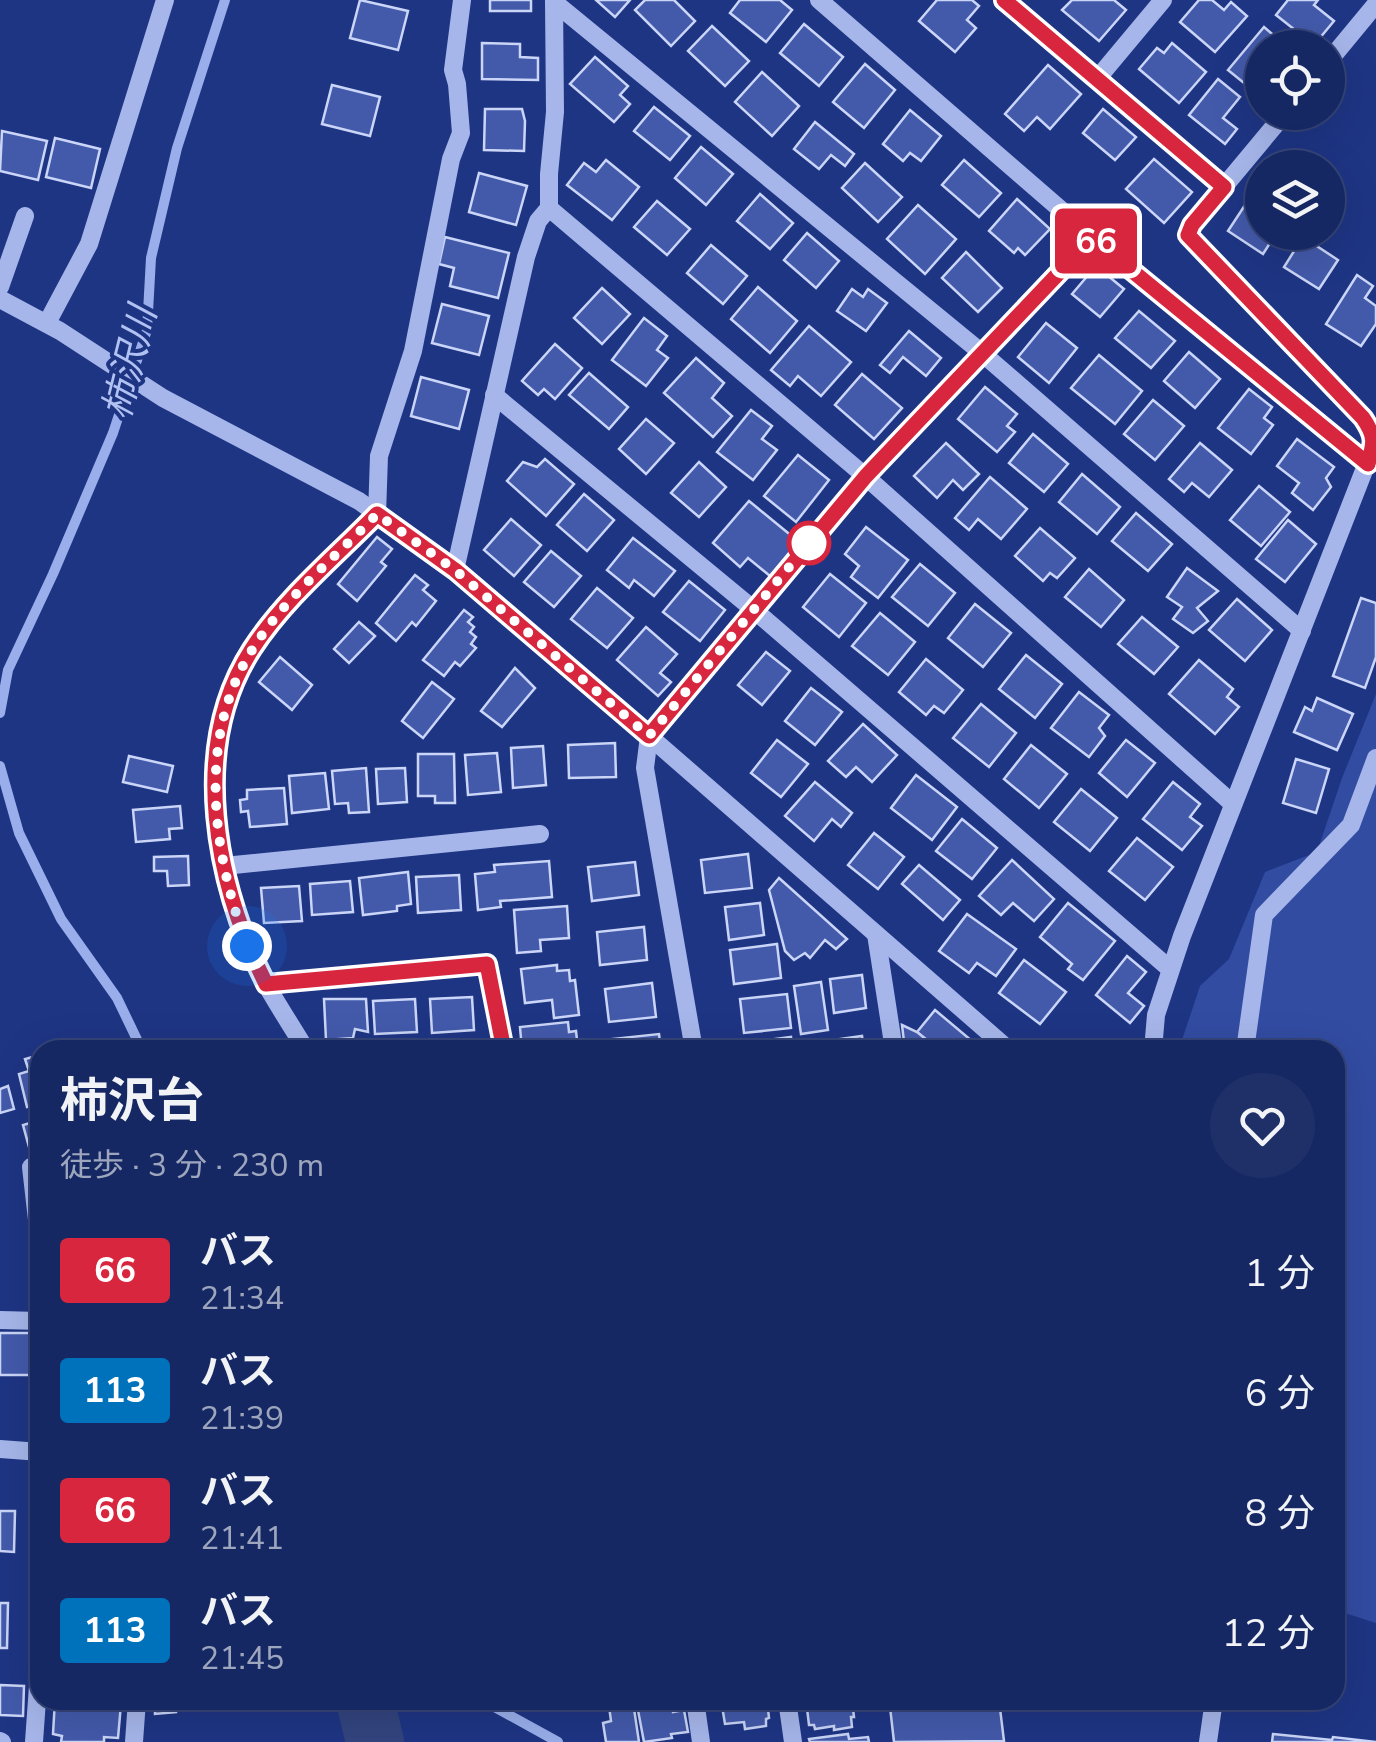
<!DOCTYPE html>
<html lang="ja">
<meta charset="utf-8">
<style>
body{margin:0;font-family:"Nunito Sans","Noto Sans JP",sans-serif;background:#1f3069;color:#f1f3f6;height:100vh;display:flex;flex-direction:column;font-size:38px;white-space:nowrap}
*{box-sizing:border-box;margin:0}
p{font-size:32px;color:#9ea6be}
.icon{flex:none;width:55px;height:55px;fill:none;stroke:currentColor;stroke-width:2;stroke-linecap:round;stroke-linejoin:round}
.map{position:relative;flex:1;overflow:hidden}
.details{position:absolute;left:30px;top:1040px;width:1315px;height:670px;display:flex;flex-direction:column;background:#162863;border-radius:30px;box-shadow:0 10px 40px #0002,0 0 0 2px #354478}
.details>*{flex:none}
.badge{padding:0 20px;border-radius:8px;font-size:35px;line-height:65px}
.tools{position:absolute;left:1245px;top:30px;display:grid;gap:20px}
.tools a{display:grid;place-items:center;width:100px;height:100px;border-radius:50%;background:#162863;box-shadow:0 10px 40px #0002,0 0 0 2px #354478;font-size:50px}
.you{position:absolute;width:50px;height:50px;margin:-25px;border:8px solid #fff;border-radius:50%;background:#1a73e8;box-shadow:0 0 0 15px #1a73e833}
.map>.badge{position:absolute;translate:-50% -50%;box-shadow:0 0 0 5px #fff}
.round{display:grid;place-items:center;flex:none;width:105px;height:105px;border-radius:52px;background:#1f3069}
.summary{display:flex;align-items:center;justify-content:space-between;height:170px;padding:0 30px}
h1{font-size:48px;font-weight:700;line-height:75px}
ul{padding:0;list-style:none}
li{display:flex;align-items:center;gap:30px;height:120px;padding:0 30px}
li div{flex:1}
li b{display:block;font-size:38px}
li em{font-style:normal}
li .badge{min-width:110px;font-weight:700;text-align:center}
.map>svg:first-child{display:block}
.green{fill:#324ca2}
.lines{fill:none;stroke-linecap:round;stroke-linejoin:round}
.stream{stroke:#99aeeb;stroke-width:10}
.river{stroke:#33447f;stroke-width:58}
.building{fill:#435aab;stroke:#cad5f7;stroke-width:2.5}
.minor{stroke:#a6b6ea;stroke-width:18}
.line-casing{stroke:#fff;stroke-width:22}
.line{stroke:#d7263d;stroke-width:15}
.walk{stroke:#fff;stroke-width:10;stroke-dasharray:0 18}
.stop-dot{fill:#fff;stroke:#d7263d;stroke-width:5}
.labels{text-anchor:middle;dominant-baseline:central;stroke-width:8;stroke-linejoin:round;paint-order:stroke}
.water-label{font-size:38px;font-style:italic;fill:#b1c1f1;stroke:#1e3584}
</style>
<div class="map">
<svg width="1376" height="1742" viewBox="0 0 1376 1742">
<rect width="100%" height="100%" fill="#1e3584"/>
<!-- green -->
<polygon class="green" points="1376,694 1376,1623 1335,1610 1335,1050 1182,1050 1183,1037 1200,986 1229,959 1265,872 1317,852 1342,778"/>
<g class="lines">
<!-- stream -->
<g class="stream">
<polyline points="0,713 8,670 53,574 113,433 147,330 151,258 177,148 225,0"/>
<polyline points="0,766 19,833 61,919 117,998 142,1050"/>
<polyline points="482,1700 558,1742"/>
</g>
<!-- river -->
<polyline class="river" points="365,1700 375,1742"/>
</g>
<!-- building -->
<g class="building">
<polygon points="360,0 408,11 398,50 350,38"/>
<rect x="490" y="0" width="41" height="11"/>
<polygon points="596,0 630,0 615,17"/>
<polygon points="645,0 674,0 695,21 671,46 635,10"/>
<polygon points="740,0 780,0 792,10 766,42 730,13"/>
<polygon points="937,0 972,0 979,6 967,20 976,28 955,52 919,21"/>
<polygon points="1072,0 1114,0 1126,10 1099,41 1062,10"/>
<polygon points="1199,0 1212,0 1224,10 1231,2 1247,16 1215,52 1180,22"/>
<polygon points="1288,0 1318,0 1314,5 1334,21 1314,45 1276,15"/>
<polygon points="804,24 843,57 819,86 780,53"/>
<polygon points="712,26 749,61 725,86 688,51"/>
<polygon points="1264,27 1277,38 1269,48 1262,48 1262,93 1260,96 1228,70"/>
<polygon points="482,43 520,44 520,57 538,58 538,80 482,79"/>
<polygon points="1172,43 1206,72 1179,103 1139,69 1157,48 1164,53"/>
<polygon points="595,57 628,86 620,95 630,104 614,122 570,84"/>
<polygon points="865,64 895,90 864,128 833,102"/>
<polygon points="1048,65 1081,94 1050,129 1037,117 1024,131 1005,114"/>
<polygon points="762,72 799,106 772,136 735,102"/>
<polygon points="1218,79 1240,97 1223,118 1237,129 1225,144 1189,115"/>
<polygon points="332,85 380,97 370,136 322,124"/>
<polygon points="654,107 690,136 670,160 634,131"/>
<polygon points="485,109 522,109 525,121 524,151 484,150"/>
<polygon points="1103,109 1136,137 1115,160 1083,133"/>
<polygon points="910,110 941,136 921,161 910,153 903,161 883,144"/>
<polygon points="815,122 854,154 845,166 831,155 819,169 794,149"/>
<polygon points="2,131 47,141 38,180 0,171"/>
<polygon points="55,138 100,149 91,188 46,177"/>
<polygon points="701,147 733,174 706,205 675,178"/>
<polygon points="1154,159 1192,192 1164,223 1126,189"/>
<polygon points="606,160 639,187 612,220 567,185 584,163 596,172"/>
<polygon points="964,160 1001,193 979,217 942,185"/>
<polygon points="865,163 902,197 878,222 842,188"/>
<polygon points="479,173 527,186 516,225 469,212"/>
<polygon points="760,194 793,223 770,249 737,221"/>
<polygon points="1017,199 1050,229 1025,255 1018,248 1014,253 989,231"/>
<polygon points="657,201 690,229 667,255 634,227"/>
<polygon points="1247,202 1262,212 1262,232 1277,232 1263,254 1228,231"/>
<polygon points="918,205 956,239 925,274 887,239"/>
<polygon points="807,233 839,261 816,288 784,260"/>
<polygon points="445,237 509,253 498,298 450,286 454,268 439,264"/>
<polygon points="1303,237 1338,260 1319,289 1284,267"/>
<polygon points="711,245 747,276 723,304 687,273"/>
<polygon points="966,252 1002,288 978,312 942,278"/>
<polygon points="1096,266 1124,289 1100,317 1072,294"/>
<polygon points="1357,275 1373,286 1365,298 1376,306 1376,324 1361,346 1326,324"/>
<polygon points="758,287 797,321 770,353 731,319"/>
<polygon points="602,288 630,314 602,344 574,318"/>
<polygon points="852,289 863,297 868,289 887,303 866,331 837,311"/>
<polygon points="442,304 489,316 479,355 432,343"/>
<polygon points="1139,311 1175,341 1151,368 1115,338"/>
<polygon points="644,318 667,336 657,350 668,358 646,386 612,360"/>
<polygon points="1046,323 1077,348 1049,383 1018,357"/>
<polygon points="809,326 851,362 821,396 798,376 790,386 771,370"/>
<polygon points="909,331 941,358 926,376 903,357 890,373 880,365"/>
<polygon points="555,344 582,368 555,399 544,389 538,395 522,381"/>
<polygon points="1189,352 1220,379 1195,408 1164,381"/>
<polygon points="1099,355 1142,391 1115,424 1071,388"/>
<polygon points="696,358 724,383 712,398 732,416 713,437 664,393"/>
<polygon points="589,373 628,407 609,429 569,395"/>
<polygon points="862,374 902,408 874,439 835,405"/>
<polygon points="421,377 469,390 459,429 411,416"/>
<polygon points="985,387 1017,414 1007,426 1015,432 997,452 958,419"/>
<polygon points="1249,389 1272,407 1264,418 1273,425 1251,454 1218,428"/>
<polygon points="1153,400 1184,426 1155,460 1124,434"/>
<polygon points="751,410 772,426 762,439 777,450 753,480 717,452"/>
<polygon points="646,419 674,443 646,474 619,449"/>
<polygon points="1033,434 1068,464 1044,492 1009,463"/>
<polygon points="1297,439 1334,467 1326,478 1331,487 1313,510 1292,493 1299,483 1277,466"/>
<polygon points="946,443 979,474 963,490 953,480 937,498 914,476"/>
<polygon points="1200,443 1232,470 1209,497 1192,483 1184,492 1169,479"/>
<polygon points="798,455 829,480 796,522 764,496"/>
<polygon points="545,459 574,484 546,516 507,481 523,462 537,467"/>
<polygon points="699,462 726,487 699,517 671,493"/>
<polygon points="1082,474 1120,507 1097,534 1059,502"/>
<polygon points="990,477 1027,509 1001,539 978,519 969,530 955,518"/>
<polygon points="1259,486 1290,512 1261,546 1230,520"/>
<polygon points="584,494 614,520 587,551 557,525"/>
<polygon points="749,501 799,542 770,576 748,558 740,567 713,543"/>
<polygon points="1136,513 1172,544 1148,571 1112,541"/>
<polygon points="511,519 541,545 514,576 484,550"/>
<polygon points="1288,520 1316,544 1285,582 1256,559"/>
<polygon points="866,527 908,560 878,598 851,577 859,566 845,554"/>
<polygon points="1040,528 1075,558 1057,578 1050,573 1043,581 1015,556"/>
<polygon points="377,537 392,549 381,562 386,566 357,601 338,584"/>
<polygon points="633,538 675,571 654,596 634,580 629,588 607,570"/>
<polygon points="551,551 581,576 554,607 524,582"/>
<polygon points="920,564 955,593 928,626 892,597"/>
<polygon points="1187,568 1218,591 1197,608 1208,621 1193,633 1173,619 1182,607 1167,597"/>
<polygon points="1089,569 1124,600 1101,627 1065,597"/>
<polygon points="830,574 866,603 839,637 803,607"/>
<polygon points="415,575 428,585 423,590 436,601 416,626 412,622 396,641 376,623"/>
<polygon points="689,581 725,610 700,641 663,612"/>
<polygon points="597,588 633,618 607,648 571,619"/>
<polygon points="1361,598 1376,603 1376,657 1365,688 1333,676"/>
<polygon points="1237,599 1272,630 1245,661 1209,630"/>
<polygon points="975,604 1011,633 983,667 948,638"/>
<polygon points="464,610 473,617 468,622 474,627 470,632 476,637 471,644 476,648 460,666 455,662 444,676 423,660"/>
<polygon points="880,613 915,642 888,675 852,646"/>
<polygon points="1142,617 1178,647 1154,674 1118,644"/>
<polygon points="359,622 375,636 349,663 334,649"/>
<polygon points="646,627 677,654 660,673 671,682 658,696 617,660"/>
<polygon points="766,652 790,671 762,705 738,685"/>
<polygon points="1026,655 1062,684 1035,718 999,689"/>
<polygon points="280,657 312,685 292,710 259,682"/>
<polygon points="926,659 963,690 944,713 934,706 926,715 899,692"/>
<polygon points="1199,660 1233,689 1227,697 1239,707 1215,734 1169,694"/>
<polygon points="515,668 535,688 502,727 481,711"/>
<polygon points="432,682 454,699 423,738 402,721"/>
<polygon points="811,688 842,712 815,745 785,721"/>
<polygon points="1079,692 1109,715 1099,728 1105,736 1089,757 1051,728"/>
<polygon points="1317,698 1353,714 1337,750 1294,732 1305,707 1312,711"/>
<polygon points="981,704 1016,733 989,767 953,738"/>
<polygon points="863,724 897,755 872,782 856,767 846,777 828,761"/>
<polygon points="777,740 808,764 781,797 751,773"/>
<polygon points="1126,740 1155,763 1127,797 1099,773"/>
<polygon points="615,743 616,777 569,778 568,745"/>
<polygon points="1031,745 1067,774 1039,808 1004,779"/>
<polygon points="543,746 546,785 513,788 511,748"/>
<polygon points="497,753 501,792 468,795 465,755"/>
<polygon points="418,754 454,754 455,803 435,803 435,796 418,796"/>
<polygon points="129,756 173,766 167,792 123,782"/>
<polygon points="1296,759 1329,769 1316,813 1283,803"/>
<polygon points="366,768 369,812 349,813 348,803 335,804 332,771"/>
<polygon points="405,768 407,802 378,804 376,769"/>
<polygon points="325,773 329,809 292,813 289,776"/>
<polygon points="916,775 957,807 932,840 891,808"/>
<polygon points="815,782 852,813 841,827 832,819 814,841 785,816"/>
<polygon points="1173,782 1200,804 1190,817 1202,826 1182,850 1143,819"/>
<polygon points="284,788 287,824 250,827 248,811 241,812 240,800 247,799 247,790"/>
<polygon points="1081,789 1117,818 1090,851 1054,822"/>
<polygon points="180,806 182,828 169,829 170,839 136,842 133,810"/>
<polygon points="962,819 997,848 972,879 936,851"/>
<polygon points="874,833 904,857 878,889 848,865"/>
<polygon points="1137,838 1173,867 1145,900 1109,871"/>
<polygon points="748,854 752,888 705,893 701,860"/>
<polygon points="188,856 189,885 168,886 167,871 154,871 154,857"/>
<polygon points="1012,860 1054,899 1034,921 1013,903 1001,915 979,896"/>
<polygon points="549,861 552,897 500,901 501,907 478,910 475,874 495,872 494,865"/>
<polygon points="635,862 639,895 592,901 588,867"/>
<polygon points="919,865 960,900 943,920 902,884"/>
<polygon points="408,872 411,904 397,906 397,911 363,915 359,878"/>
<polygon points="459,875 461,910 418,913 416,877"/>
<polygon points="779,878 847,939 836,949 825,940 810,958 805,953 794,960 785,951 769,890"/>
<polygon points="350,881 353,912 312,915 310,884"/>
<polygon points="299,886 302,921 264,923 261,888"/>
<polygon points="760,903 764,935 729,940 725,907"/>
<polygon points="1068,903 1115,941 1083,980 1068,969 1072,964 1040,937"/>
<polygon points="567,906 569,938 540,940 541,951 517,953 514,910"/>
<polygon points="967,914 1016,949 996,976 977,963 969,973 939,951"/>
<polygon points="644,927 647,960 600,965 597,932"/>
<polygon points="777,944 781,978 734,984 730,950"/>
<polygon points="1127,956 1146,972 1128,993 1144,1006 1130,1023 1096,995"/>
<polygon points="1024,960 1066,992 1040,1024 999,993"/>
<polygon points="557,965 557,971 569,970 570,981 575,980 579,1015 554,1018 552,1000 525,1003 521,969"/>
<polygon points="862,975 866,1008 834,1013 830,979"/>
<polygon points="821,982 828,1030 801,1034 794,986"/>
<polygon points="652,983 656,1017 609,1022 605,989"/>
<polygon points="787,994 791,1028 744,1033 740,999"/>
<polygon points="472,997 474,1030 432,1033 430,999"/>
<polygon points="324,999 366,999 368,1032 355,1029 353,1038 326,1040"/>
<polygon points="415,999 417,1032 375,1034 373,1001"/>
<polygon points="935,1010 978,1046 976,1050 939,1050 917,1032"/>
<polygon points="568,1022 569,1032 576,1031 577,1040 582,1040 583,1050 522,1050 520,1027"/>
<polygon points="902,1025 917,1032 939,1050 905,1050"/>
<polygon points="659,1034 661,1050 613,1050 612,1039"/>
<polygon points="862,1036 864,1050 806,1050 805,1044"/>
<polygon points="791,1037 792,1050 745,1050 744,1043"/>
<polygon points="40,1055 40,1104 27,1107 19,1074 29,1071 25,1059"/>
<polygon points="8,1086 14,1109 0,1113 0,1089"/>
<polygon points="40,1120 40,1155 37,1147 29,1147 23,1125"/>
<rect x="0" y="1333" width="31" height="42"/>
<polygon points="0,1511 15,1511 14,1552 0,1551"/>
<polygon points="0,1603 8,1603 7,1648 0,1648"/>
<polygon points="0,1685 24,1686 23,1716 0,1715"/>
<polygon points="55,1700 121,1704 118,1738 104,1737 104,1742 61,1742 62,1736 53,1734"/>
<polygon points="155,1700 176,1700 176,1712 155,1714"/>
<polygon points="671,1700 673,1712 684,1710 688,1732 671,1734 672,1738 644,1742 637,1705"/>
<polygon points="715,1700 767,1700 769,1718 766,1719 766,1726 745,1729 744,1722 725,1724 722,1706 716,1707"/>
<polygon points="806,1700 856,1700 857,1709 853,1709 854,1717 851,1717 852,1727 834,1730 834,1726 815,1729 814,1725 809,1725"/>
<polygon points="935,1700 935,1704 953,1702 953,1700 999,1700 1004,1741 894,1742 890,1707 903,1705 903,1710 916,1708 915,1702"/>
<polygon points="633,1702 639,1742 606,1742 603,1723 611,1721 609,1706"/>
<polygon points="848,1734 849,1739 868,1737 869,1742 810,1742 809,1739"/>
<polygon points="1273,1734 1332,1740 1333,1737 1376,1742 1272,1742"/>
</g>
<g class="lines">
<!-- minor -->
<g class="minor">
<polyline points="819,0 1135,274 1368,465"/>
<polyline points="1004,0 1224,187"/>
<polyline points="554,2 982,353 1302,631"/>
<polyline points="1328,62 1376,4"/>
<polyline points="1097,79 1163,0"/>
<polyline points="549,208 865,476 1233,804"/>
<polyline points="0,287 25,216"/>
<polyline points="0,299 60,331 163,398 359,501 455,570 649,736 1009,1050"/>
<polyline points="47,323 89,244 165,0"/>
<polyline points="494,395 753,609 1170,969"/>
<polyline points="455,570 526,257 538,221 549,208 549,174 555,112 554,0"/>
<polyline points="224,866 540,834"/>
<polyline points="876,934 894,1050"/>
<polyline points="266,984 487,964 503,1050"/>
<path d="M306,1050C285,1015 261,981 246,943C209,853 197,734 252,649C285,598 335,557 377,515L379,456L413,351L451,159L461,133L457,84L453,70L462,0"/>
<polyline points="694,1050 645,768 649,736 865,476 1092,238"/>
<polyline points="1153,1050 1156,1015 1182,936 1374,445 1373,431 1363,418 1188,235 1192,225 1286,112"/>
<polyline points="1245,1050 1264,915 1351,825 1376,758"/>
<polyline points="31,1167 40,1246"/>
<polyline points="0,1320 40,1321"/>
<polyline points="0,1449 40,1452"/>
<polyline points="695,1700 701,1742"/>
<polyline points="787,1700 793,1742"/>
<polyline points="0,1741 2,1742"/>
<polyline points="34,1742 40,1658"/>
<polyline points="134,1742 137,1700"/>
<polyline points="1208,1742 1214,1700"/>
</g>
</g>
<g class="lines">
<defs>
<path id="line" d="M504,1050L487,964L266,984C216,885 188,748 252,649C285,598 335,557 377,514L455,570L649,736L866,476L1092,238L1368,464C1374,443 1376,437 1363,418L1188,235L1192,225L1224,187L1004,0"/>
</defs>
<!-- line casing -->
<use href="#line" class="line-casing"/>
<!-- line -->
<use href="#line" class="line"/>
<!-- walk -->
<path class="walk" d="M247,946C213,853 196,739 252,650C284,598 335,558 377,514L455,570L649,736L809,543"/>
</g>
<!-- markers -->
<circle class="stop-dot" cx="809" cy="543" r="20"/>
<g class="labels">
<!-- water labels -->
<g class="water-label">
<text transform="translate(130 363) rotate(-76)">柿沢川</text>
</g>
</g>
</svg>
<div class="tools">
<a><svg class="icon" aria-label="locate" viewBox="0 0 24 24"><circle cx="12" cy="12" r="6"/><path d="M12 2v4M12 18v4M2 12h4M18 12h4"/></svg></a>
<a><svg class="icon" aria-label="layers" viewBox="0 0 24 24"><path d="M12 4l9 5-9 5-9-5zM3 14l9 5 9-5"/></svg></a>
</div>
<div class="you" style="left:247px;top:946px"></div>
<b class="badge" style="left:1096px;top:241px;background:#d7263d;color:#fff">66</b>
<section class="details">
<div class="summary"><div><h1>柿沢台</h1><p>徒歩 · 3 分 · 230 m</p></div><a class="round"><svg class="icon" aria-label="heart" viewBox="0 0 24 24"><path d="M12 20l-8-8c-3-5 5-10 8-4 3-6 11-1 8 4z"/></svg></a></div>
<ul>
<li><span class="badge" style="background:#d7263d;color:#fff">66</span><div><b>バス</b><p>21:34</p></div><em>1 分</em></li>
<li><span class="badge" style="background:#0072bc;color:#fff">113</span><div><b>バス</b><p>21:39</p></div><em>6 分</em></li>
<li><span class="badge" style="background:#d7263d;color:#fff">66</span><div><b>バス</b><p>21:41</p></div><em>8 分</em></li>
<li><span class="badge" style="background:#0072bc;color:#fff">113</span><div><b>バス</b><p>21:45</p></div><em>12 分</em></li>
</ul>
</section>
</div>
